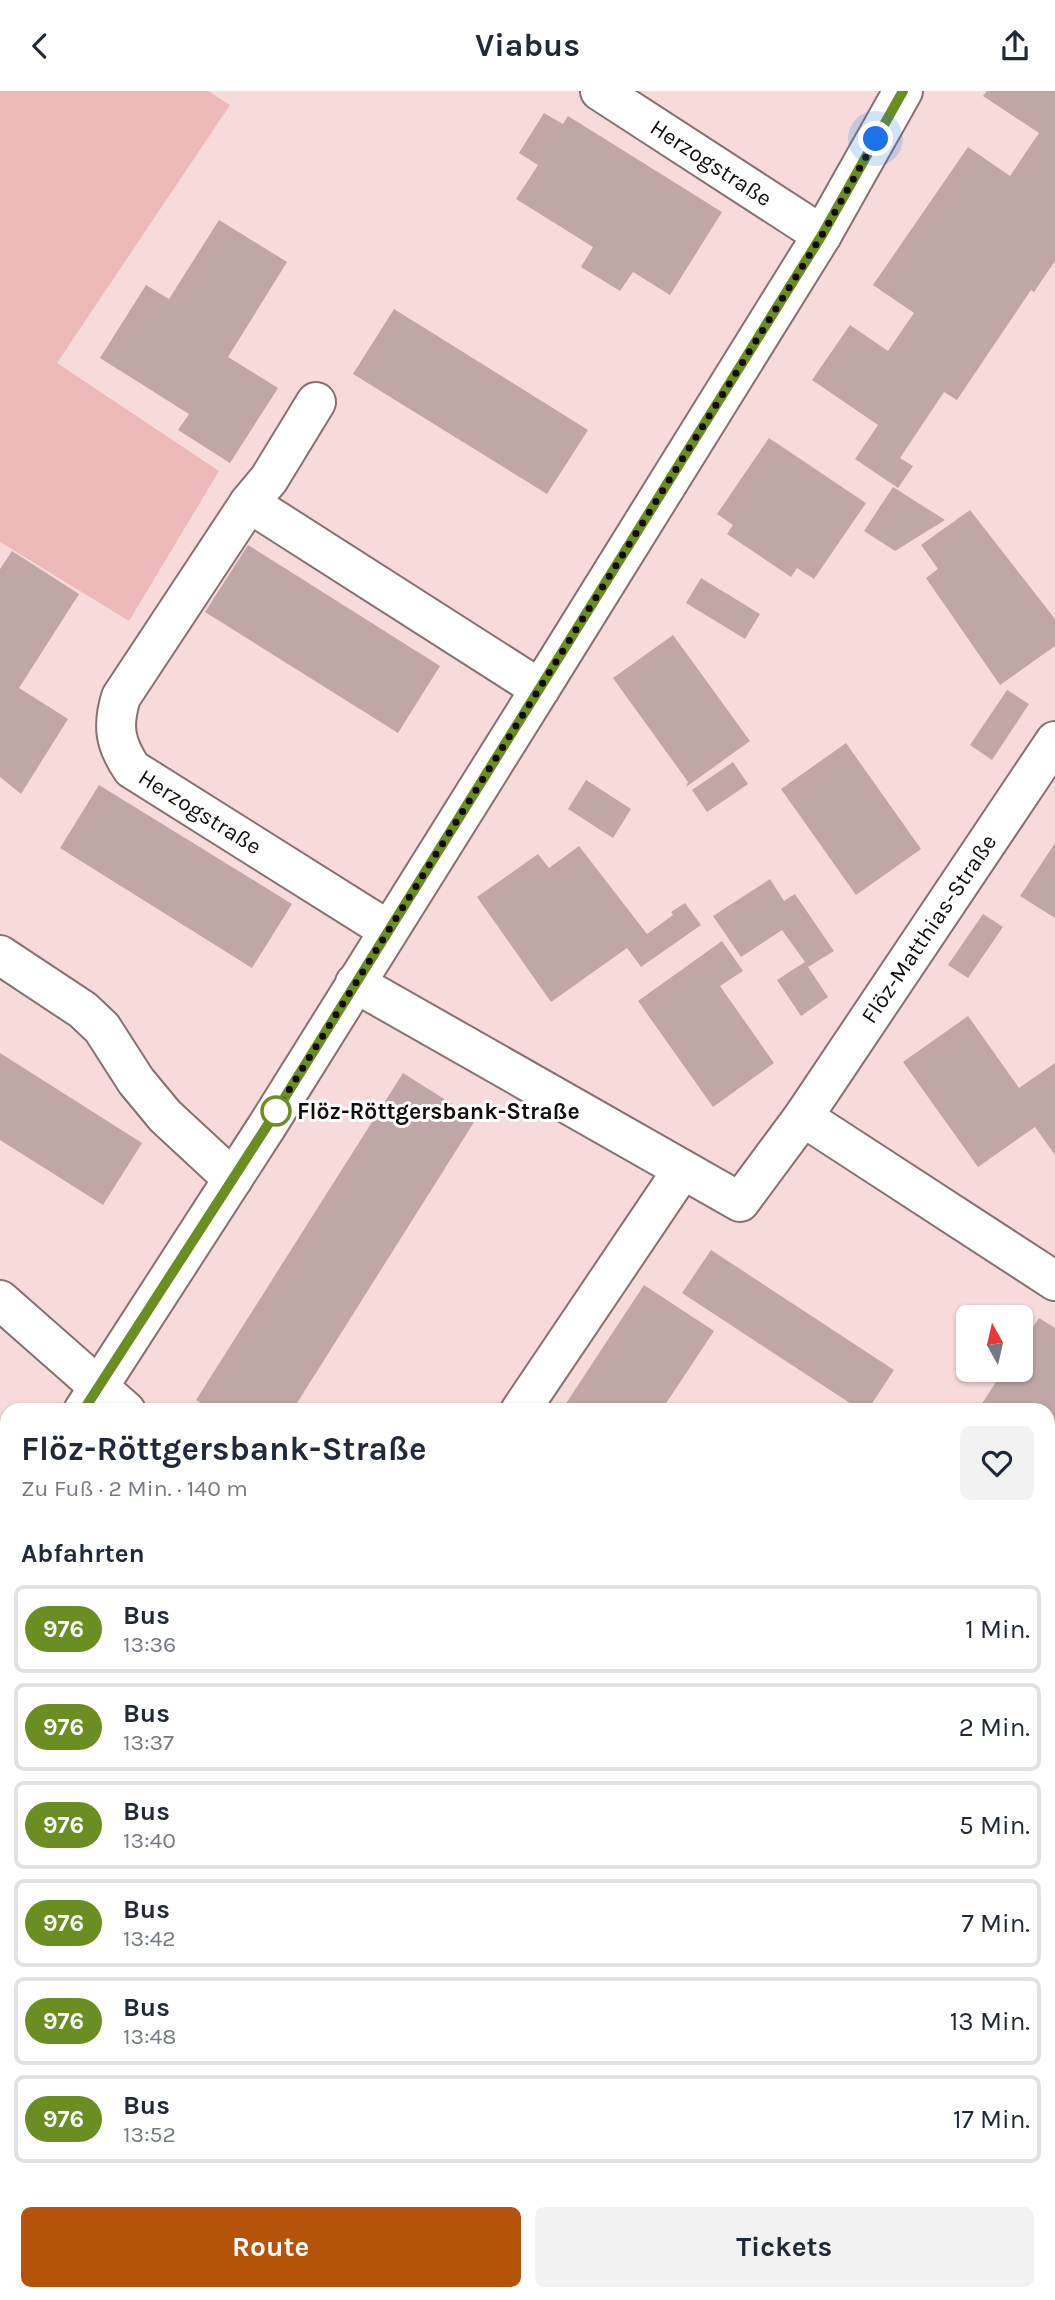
<!DOCTYPE html>
<html lang="de">
<meta charset="utf-8">
<style>
body{margin:0;font-family:Karla,sans-serif;background:#f2f2f3;color:#1f2937;height:100vh;display:flex;flex-direction:column;font-size:26px;white-space:nowrap}
*{box-sizing:border-box;margin:0}
p{font-size:23px;color:#747a83}
.icon{flex:none;width:38px;height:38px;fill:none;stroke:currentColor;stroke-width:2;stroke-linecap:round;stroke-linejoin:round}
.map{position:relative;flex:1;overflow:hidden}
.sheet{position:absolute;left:0px;top:1312px;width:1055px;height:898px;display:flex;flex-direction:column;background:#fff;border-radius:21px 21px 0 0;box-shadow:0 2px 5px #0004}
.sheet>*{flex:none}
.badge{padding:0 14px;border-radius:23px;font-size:24px;line-height:46px}
.needle{width:46px;rotate:352deg}
.controls{position:absolute;left:956px;top:1214px;display:grid;gap:14px}
.controls a{display:grid;place-items:center;width:77px;height:77px;border-radius:10px;background:#fff;box-shadow:0 2px 5px #0004;font-size:35px}
.you{position:absolute;width:35px;height:35px;margin:-18px;border:5px solid #fff;border-radius:50%;background:#1a73e8;box-shadow:0 0 0 10px #1a73e833}
.map>.badge{position:absolute;translate:-50% -50%;box-shadow:0 0 0 4px #fff}
h2{padding:0 21px;font-size:26px;line-height:63px}
.round{display:grid;place-items:center;flex:none;width:74px;height:74px;border-radius:10px;background:#f2f2f3}
.head{display:flex;align-items:center;justify-content:space-between;height:119px;padding:0 21px}
h1{font-size:33px;font-weight:700;line-height:52px}
.cta{display:flex;gap:14px;margin-top:auto;padding:14px 21px}
.cta a{flex:1;height:80px;border-radius:10px;background:#b45309;color:#fff;font-size:28px;font-weight:700;line-height:80px;text-align:center}
.cta a+a{background:#f2f2f3;color:#1f2937}
ul{padding:0;list-style:none}
li{display:flex;align-items:center;gap:21px;height:88px;margin:0 14px 10px;padding:0 7px;border:4px solid #e0e1e3;border-radius:10px}
li div{flex:1}
li b{display:block;font-size:26px}
li em{font-style:normal}
li .badge{min-width:77px;font-weight:700;text-align:center}
header{display:flex;justify-content:space-between;align-items:center;height:91px;padding:0 21px;background:#fff;font-size:32px;font-weight:700}
.map>svg:first-child{display:block}
.green{fill:#edb9b8}
.building{fill:#c0a7a6}
.lines{fill:none;stroke-linecap:round;stroke-linejoin:round}
.minor-casing{stroke:#887070;stroke-width:42}
.minor{stroke:#fff;stroke-width:38}
.line-casing{stroke:#fff;stroke-width:16}
.line{stroke:#6b8e23;stroke-width:10}
.walk{stroke:#140c0c;stroke-width:7;stroke-dasharray:0 12.6}
.stop-dot{fill:#fff;stroke:#6b8e23;stroke-width:3.5}
.labels{text-anchor:middle;dominant-baseline:central;stroke-width:6;stroke-linejoin:round;paint-order:stroke}
.street-label{font-size:23px;fill:#140c0c;stroke:#fff}
.stop-label{font-size:23px;font-weight:bold;fill:#140c0c;stroke:#fff;text-anchor:start}
</style>
<header><svg class="icon" aria-label="back" viewBox="0 0 24 24"><path d="M15 5l-7 7 7 7"/></svg>Viabus<svg class="icon" aria-label="share" viewBox="0 0 24 24"><path d="M12 15V3M7 8l5-5 5 5M5 13v7h14v-7"/></svg></header>
<div class="map">
<svg width="1055" height="2209" viewBox="0 0 1055 2209">
<rect width="100%" height="100%" fill="#f6dbda"/>
<!-- green -->
<polygon class="green" points="0,0 208,0 230,14 57,272 219,380 129,530 0,451"/>
<!-- building -->
<g class="building">
<polygon points="987,0 1055,0 1055,170 1034,201 1031,199 957,309 944,301 900,367 913,375 898,397 855,368 878,334 812,289 850,234 888,260 914,222 873,194 968,56 1010,85 1039,42 983,5"/>
<polygon points="544,22 563,33 568,25 722,121 670,204 633,181 620,200 581,176 593,156 516,108 538,74 519,62"/>
<polygon points="219,129 287,171 228,266 278,297 230,372 178,339 189,323 100,267 146,194 169,208"/>
<polygon points="394,218 588,339 547,403 353,283"/>
<polygon points="769,347 866,412 814,488 797,477 791,486 727,443 733,434 717,423"/>
<polygon points="893,396 945,429 895,460 864,440"/>
<polygon points="970,419 1055,528 1055,555 1000,594 926,487 938,478 921,454"/>
<polygon points="248,454 440,575 398,642 205,521"/>
<polygon points="12,460 79,503 19,597 68,628 21,703 0,686 0,478"/>
<polygon points="701,487 760,523 745,548 686,512"/>
<polygon points="673,544 750,650 686,696 688,691 613,587"/>
<polygon points="1007,599 1029,613 992,669 970,654"/>
<polygon points="846,652 921,758 856,804 781,698"/>
<polygon points="733,671 748,693 707,721 692,699"/>
<polygon points="586,689 631,718 613,747 568,718"/>
<polygon points="99,694 292,813 252,877 60,757"/>
<polygon points="1055,752 1055,827 1020,805"/>
<polygon points="579,755 647,843 673,824 671,821 685,812 701,834 641,876 627,857 551,911 477,806 538,763 549,777"/>
<polygon points="770,788 784,810 795,803 834,860 808,876 828,906 801,925 777,889 805,871 782,839 741,866 713,825"/>
<polygon points="983,823 1003,836 968,887 948,874"/>
<polygon points="722,850 743,880 720,895 774,972 713,1016 638,910"/>
<polygon points="968,925 1019,997 1055,972 1055,1064 1035,1036 978,1076 903,971"/>
<polygon points="0,962 142,1052 103,1114 0,1049"/>
<polygon points="403,982 476,1028 292,1320 212,1320 196,1309"/>
<polygon points="711,1159 894,1279 867,1320 862,1320 682,1202"/>
<polygon points="644,1194 714,1240 661,1320 561,1320"/>
<polygon points="1039,1227 1055,1237 1055,1341 1048,1351 1048,1320 977,1320 1004,1279 1020,1279 1020,1255"/>
<polygon points="1055,1617 1055,1684 1048,1680 1048,1628"/>
<polygon points="3,1618 7,1621 7,1678 0,1673 0,1623"/>
<polygon points="0,1785 7,1789 7,1897 0,1893"/>
<polygon points="1048,1802 1055,1808 1055,2071 1048,2065 1048,2043 1053,2039 1048,2035"/>
<polygon points="7,1948 7,2032 0,2027 0,1959"/>
<polygon points="0,2156 7,2161 7,2203 77,2203 73,2209 0,2209"/>
<polygon points="393,2203 589,2203 586,2209 407,2209"/>
<polygon points="855,2203 974,2203 971,2209 868,2209"/>
</g>
<g class="lines">
<defs>
<g id="minor">
<polyline points="600,0 822,144"/>
<path d="M316,311L269,388L249,412L121,606C112,635 115,653 132,678L388,839"/>
<polyline points="249,412 540,598"/>
<polyline points="0,864 83,919 102,937 136,990 165,1025 233,1088"/>
<polyline points="355,892 740,1111 803,1026 1055,650"/>
<polyline points="803,1026 1055,1190"/>
<polyline points="0,1209 126,1320"/>
<polyline points="83,1320 267,1035 540,598 822,144 903,0"/>
<polyline points="520,1320 681,1081"/>
<polyline points="0,1453 7,1442"/>
<polyline points="1048,2147 1055,2153"/>
<polyline points="157,2209 159,2203"/>
</g>
</defs>
<!-- minor casing -->
<use href="#minor" class="minor-casing"/>
<!-- minor -->
<use href="#minor" class="minor"/>
</g>
<g class="lines">
<defs>
<polyline id="line" points="83,1320 267,1035 822,144 903,0"/>
</defs>
<!-- line casing -->
<use href="#line" class="line-casing"/>
<!-- line -->
<use href="#line" class="line"/>
<!-- walk -->
<polyline class="walk" points="276,1020 822,144 876,48"/>
</g>
<!-- markers -->
<circle class="stop-dot" cx="276" cy="1020" r="14"/>
<g class="labels">
<!-- street labels -->
<g class="street-label">
<text transform="translate(711 72) rotate(33)">Herzogstraße</text>
<text transform="translate(200 721) rotate(32)">Herzogstraße</text>
<text transform="translate(929 838) rotate(-56)">Flöz-Matthias-Straße</text>
</g>
<!-- stop labels -->
<g class="stop-label">
<text x="297" y="1020">Flöz-Röttgersbank-Straße</text>
</g>
</g>
</svg>
<div class="controls">
<a><svg class="needle" viewBox="-14 -14 28 28"><path d="M0-13l5 13h-10z" fill="#e53935"/><path d="M0 13l5-13h-10z" fill="#747a83"/></svg></a>
</div>
<div class="you" style="left:876px;top:48px"></div>
<section class="sheet">
<div class="head"><div><h1>Flöz-Röttgersbank-Straße</h1><p>Zu Fuß · 2 Min. · 140 m</p></div><a class="round"><svg class="icon" aria-label="heart" viewBox="0 0 24 24"><path d="M12 20l-8-8c-3-5 5-10 8-4 3-6 11-1 8 4z"/></svg></a></div>
<h2>Abfahrten</h2>
<ul>
<li><span class="badge" style="background:#6b8e23;color:#fff">976</span><div><b>Bus</b><p>13:36</p></div><em>1 Min.</em></li>
<li><span class="badge" style="background:#6b8e23;color:#fff">976</span><div><b>Bus</b><p>13:37</p></div><em>2 Min.</em></li>
<li><span class="badge" style="background:#6b8e23;color:#fff">976</span><div><b>Bus</b><p>13:40</p></div><em>5 Min.</em></li>
<li><span class="badge" style="background:#6b8e23;color:#fff">976</span><div><b>Bus</b><p>13:42</p></div><em>7 Min.</em></li>
<li><span class="badge" style="background:#6b8e23;color:#fff">976</span><div><b>Bus</b><p>13:48</p></div><em>13 Min.</em></li>
<li><span class="badge" style="background:#6b8e23;color:#fff">976</span><div><b>Bus</b><p>13:52</p></div><em>17 Min.</em></li>
</ul>
<div class="cta"><a>Route</a><a>Tickets</a></div>
</section>
</div>
